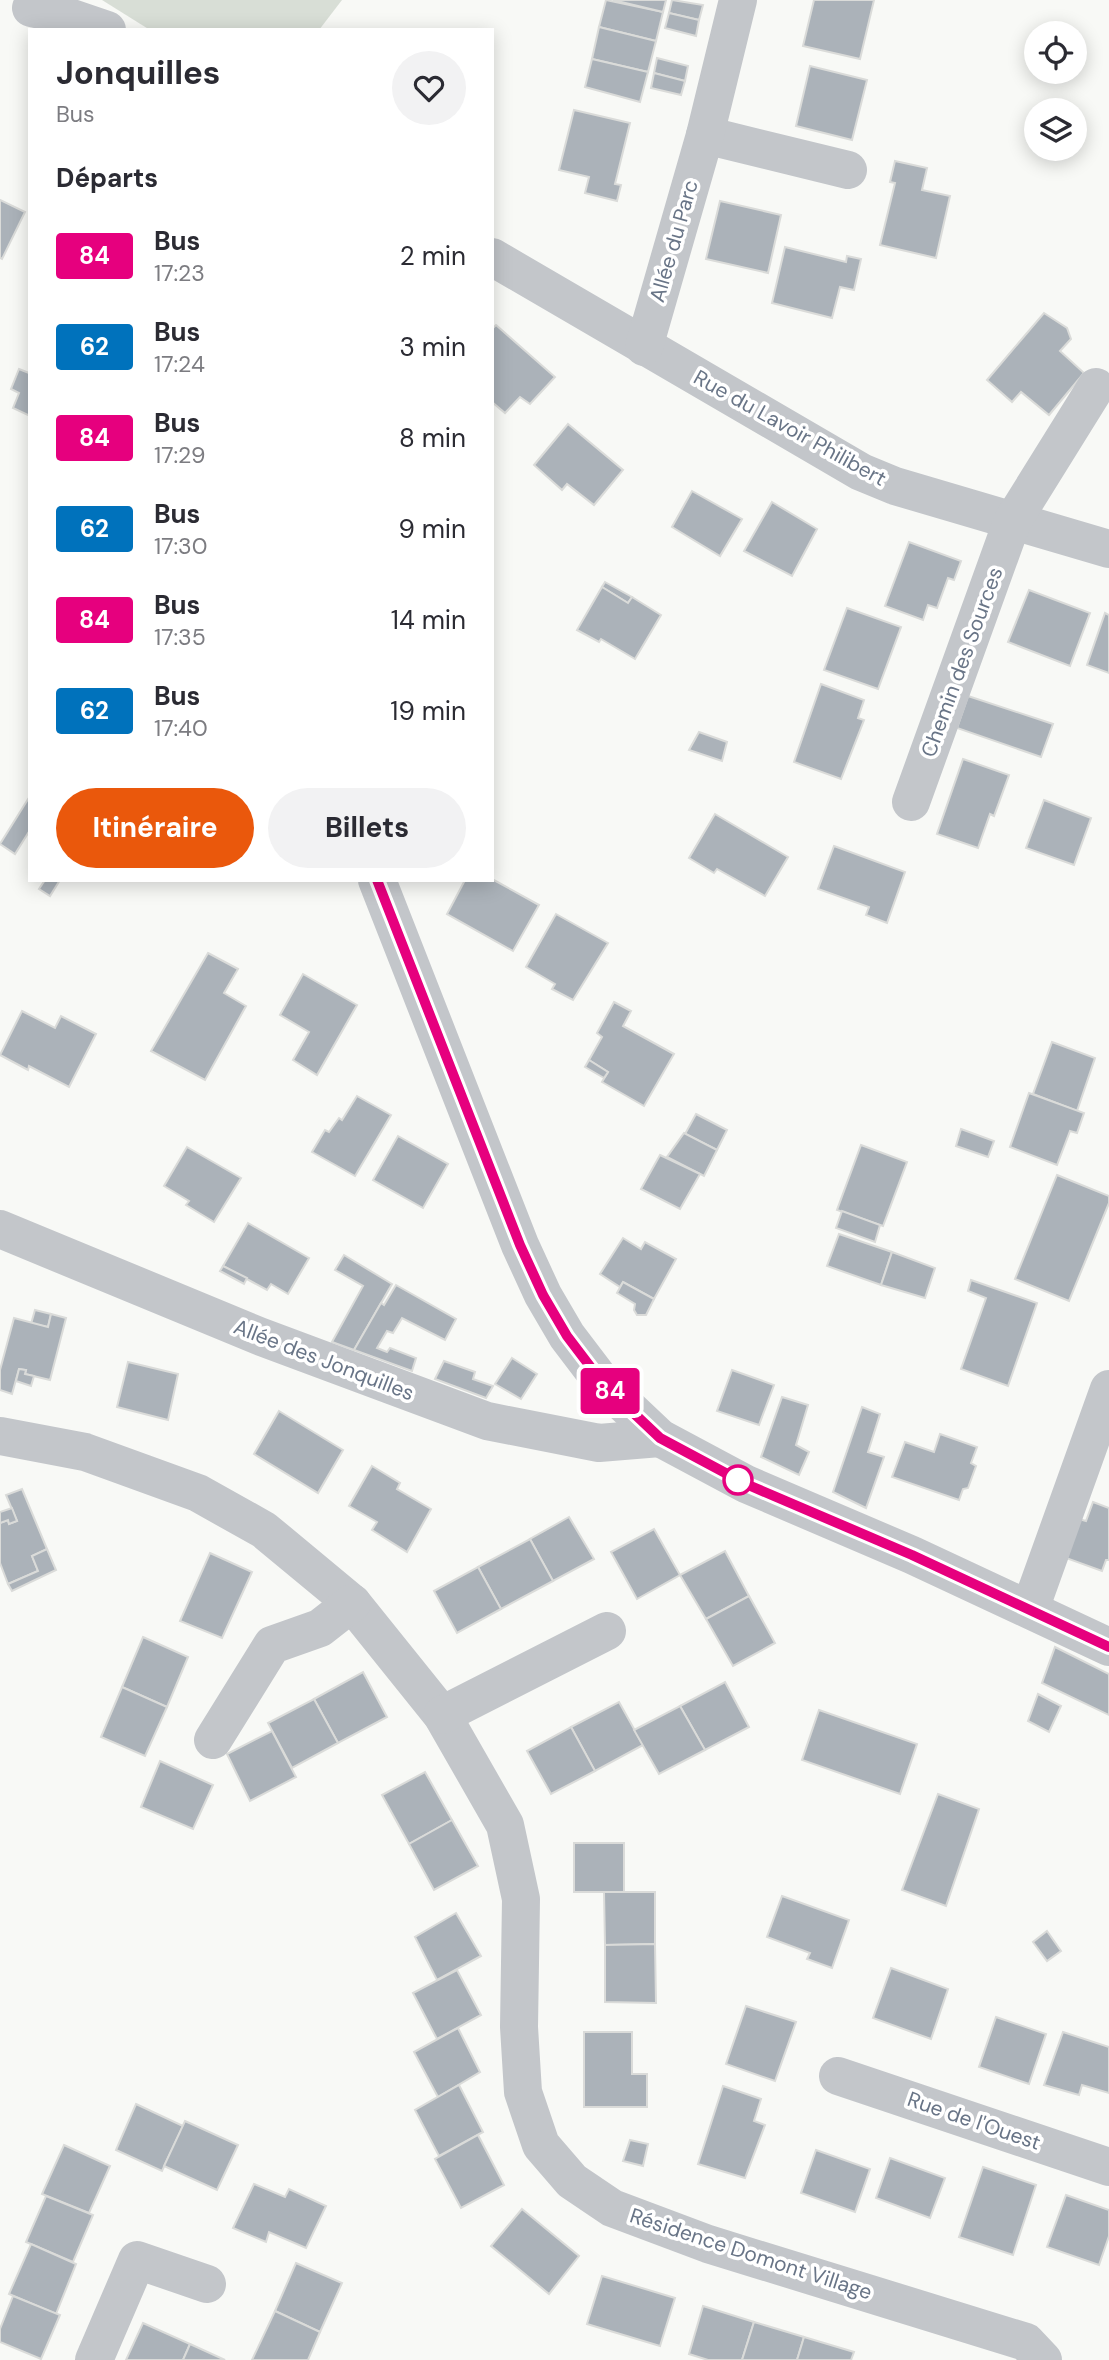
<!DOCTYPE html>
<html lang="fr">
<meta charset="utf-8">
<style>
body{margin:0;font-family:"DM Sans",sans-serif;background:#f2f2f3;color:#2b2b33;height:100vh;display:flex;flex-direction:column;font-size:26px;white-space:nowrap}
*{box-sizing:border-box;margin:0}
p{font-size:23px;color:#7c7c81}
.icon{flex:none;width:38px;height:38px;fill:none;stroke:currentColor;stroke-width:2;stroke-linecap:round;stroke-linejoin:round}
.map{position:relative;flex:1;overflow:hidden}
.details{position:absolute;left:28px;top:28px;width:466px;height:854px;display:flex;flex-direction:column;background:#fff;border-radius:0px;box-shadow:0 4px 18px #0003}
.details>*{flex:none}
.badge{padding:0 14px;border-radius:5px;font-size:24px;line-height:46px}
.tools{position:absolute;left:1024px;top:21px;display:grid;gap:14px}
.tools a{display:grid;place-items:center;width:63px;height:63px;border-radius:50%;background:#fff;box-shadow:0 4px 18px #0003;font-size:35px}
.map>.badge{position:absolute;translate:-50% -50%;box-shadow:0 0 0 4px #fff}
h2{padding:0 28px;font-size:26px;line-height:63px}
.round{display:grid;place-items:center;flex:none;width:74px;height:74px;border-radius:37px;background:#f2f2f3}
.summary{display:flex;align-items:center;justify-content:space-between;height:119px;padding:0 28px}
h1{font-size:33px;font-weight:700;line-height:52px}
.action{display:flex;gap:14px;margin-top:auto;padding:14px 28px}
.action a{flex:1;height:80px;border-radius:42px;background:#ea580c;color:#fff;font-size:28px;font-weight:700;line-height:80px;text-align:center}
.action a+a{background:#f2f2f3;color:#2b2b33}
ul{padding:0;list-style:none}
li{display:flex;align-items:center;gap:21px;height:91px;padding:0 28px}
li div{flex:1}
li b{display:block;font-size:26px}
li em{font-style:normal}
li .badge{min-width:77px;font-weight:700;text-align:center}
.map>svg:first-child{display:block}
.green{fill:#d8ded6}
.building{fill:#abb2b9;stroke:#dadbd9;stroke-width:2}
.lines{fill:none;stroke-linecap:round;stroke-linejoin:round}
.minor{stroke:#c3c6ca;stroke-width:38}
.line-casing{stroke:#fff;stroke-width:16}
.line{stroke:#e6007e;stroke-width:10}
.stop-dot{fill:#fff;stroke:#e6007e;stroke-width:3.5}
.labels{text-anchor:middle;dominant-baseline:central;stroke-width:7;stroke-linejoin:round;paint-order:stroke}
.street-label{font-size:21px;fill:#697587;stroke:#fff}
</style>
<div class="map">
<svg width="1109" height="2360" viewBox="0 0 1109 2360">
<rect width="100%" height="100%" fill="#f8f9f6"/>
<!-- green -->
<polygon class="green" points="102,0 342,0 319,30 150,30"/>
<!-- building -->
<g class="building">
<polygon points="606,0 663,12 656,41 599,27"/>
<polygon points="613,0 666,0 663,12"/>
<polygon points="672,0 703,5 699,20 669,13"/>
<polygon points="814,0 874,0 860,59 803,46"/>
<polygon points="669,13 699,20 696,36 665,28"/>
<polygon points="599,27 656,41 648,72 592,59"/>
<polygon points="657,58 688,66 685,81 654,73"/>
<polygon points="592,59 648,72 640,102 585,87"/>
<polygon points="810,66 867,80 852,140 796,126"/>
<polygon points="654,73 685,81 681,95 651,88"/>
<polygon points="574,110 630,123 615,184 621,185 617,201 585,193 589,177 559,170"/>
<polygon points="895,161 927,168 922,190 950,196 936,258 880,245 895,183 890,182"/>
<polygon points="0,200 25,212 2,259 0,258"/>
<polygon points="720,201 781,215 768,273 706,259"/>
<polygon points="785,247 846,262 847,256 861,259 854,290 840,287 832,318 772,303"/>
<polygon points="1044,313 1067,328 1071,339 1060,351 1084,373 1049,415 1021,392 1012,402 987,380"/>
<polygon points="496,325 555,377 530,404 520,397 505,413 492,402 492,329"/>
<polygon points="19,369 29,373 30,372 30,416 13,408 19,393 11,389"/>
<polygon points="568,424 623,470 594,505 567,484 562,490 534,465"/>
<polygon points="692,491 742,519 720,556 672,527"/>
<polygon points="772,502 817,529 792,576 744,551"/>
<polygon points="909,542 961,561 954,580 948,578 937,608 928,605 923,620 885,606"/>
<polygon points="605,582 632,597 628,603 602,587"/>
<polygon points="602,587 628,603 632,597 661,615 635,659 601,639 599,642 577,630"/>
<polygon points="1029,590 1090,613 1070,666 1008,642"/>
<polygon points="847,608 901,627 878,689 824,670"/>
<polygon points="1105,613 1109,615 1109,673 1087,665"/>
<polygon points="821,684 864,700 858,718 864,720 841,779 794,762"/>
<polygon points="968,696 1053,724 1041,757 957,728"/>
<polygon points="699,732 727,742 722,761 689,750"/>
<polygon points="963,759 1009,775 994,816 990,814 978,848 937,834"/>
<polygon points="30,796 30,830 15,854 0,844"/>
<polygon points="1044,800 1091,818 1074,865 1026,848"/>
<polygon points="715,814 788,857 765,896 717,869 714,873 689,858"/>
<polygon points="834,846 905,872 887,923 866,915 869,907 818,889"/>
<polygon points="492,879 539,905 513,951 447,914 465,880"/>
<polygon points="45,880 60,880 50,896 39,889"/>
<polygon points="556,914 608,943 573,1000 552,989 555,984 526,967"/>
<polygon points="208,953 238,969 224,993 246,1006 205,1080 151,1051"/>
<polygon points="303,974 357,1005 317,1075 293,1060 309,1032 280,1015"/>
<polygon points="614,1002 631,1011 623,1026 674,1054 644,1106 602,1082 608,1072 589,1060 602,1037 597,1033"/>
<polygon points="22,1011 55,1028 61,1016 96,1034 69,1087 29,1066 28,1070 0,1055"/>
<polygon points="1052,1042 1095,1058 1077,1111 1033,1094"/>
<polygon points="589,1060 608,1072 604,1078 585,1067"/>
<polygon points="1029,1093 1084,1113 1077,1133 1070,1131 1057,1165 1010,1147"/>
<polygon points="357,1096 391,1115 355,1176 312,1152 325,1130 329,1132 339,1118 342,1120"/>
<polygon points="696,1114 727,1130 717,1150 685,1134"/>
<polygon points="961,1129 994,1141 988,1157 956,1146"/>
<polygon points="684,1133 717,1150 704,1176 667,1157"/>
<polygon points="398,1136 448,1164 423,1208 373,1180"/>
<polygon points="861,1145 907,1162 883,1226 837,1210"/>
<polygon points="187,1147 241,1178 214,1222 186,1205 189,1201 164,1186"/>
<polygon points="660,1155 700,1174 680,1209 641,1189"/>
<polygon points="1057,1175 1109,1196 1109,1203 1069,1301 1015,1279"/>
<polygon points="842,1211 880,1225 875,1242 836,1228"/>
<polygon points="248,1223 309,1258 288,1294 271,1284 267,1290 223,1266"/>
<polygon points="839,1234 892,1252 881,1285 827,1266"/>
<polygon points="623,1238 641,1249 645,1242 676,1259 654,1299 623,1282 620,1287 600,1274"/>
<polygon points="892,1252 935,1268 925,1298 881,1285"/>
<polygon points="344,1255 392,1284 354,1350 332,1342 363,1286 335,1270"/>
<polygon points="223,1266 247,1278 244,1284 220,1271"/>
<polygon points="971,1280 1037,1303 1008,1386 961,1369 986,1298 968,1291"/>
<polygon points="623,1282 654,1299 646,1315 637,1315 634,1310 635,1304 617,1293"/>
<polygon points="396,1285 456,1319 445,1340 402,1318 393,1333 387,1331 377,1348 387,1352 390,1348 416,1358 412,1371 354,1350 381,1303 384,1305"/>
<polygon points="35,1310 51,1314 48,1327 31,1324"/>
<polygon points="51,1314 66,1318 50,1380 25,1374 26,1370 19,1369 12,1394 0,1390 0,1370 14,1318 48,1327"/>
<polygon points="512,1358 537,1374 521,1399 495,1384"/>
<polygon points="444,1361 475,1372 473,1379 493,1386 486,1398 435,1379"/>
<polygon points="128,1362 178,1374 168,1420 117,1407"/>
<polygon points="19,1369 26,1370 25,1374 34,1376 31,1386 16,1381"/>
<polygon points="732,1370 774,1385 759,1425 717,1411"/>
<polygon points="782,1397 808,1405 796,1445 809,1452 799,1475 761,1457"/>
<polygon points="862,1407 880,1414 868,1452 884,1457 866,1508 833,1492"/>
<polygon points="279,1411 343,1450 318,1493 254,1454"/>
<polygon points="940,1434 977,1447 971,1463 976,1466 968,1488 963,1489 959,1500 892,1477 905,1442 934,1452"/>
<polygon points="372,1466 400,1483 397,1489 431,1509 407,1552 372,1530 377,1522 349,1506"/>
<polygon points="22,1489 47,1549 32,1556 38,1571 8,1584 0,1563 0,1523 8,1520 9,1524 17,1521 6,1495"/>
<polygon points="1093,1502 1109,1508 1109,1560 1106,1560 1102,1571 1066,1558 1079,1519 1086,1521"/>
<polygon points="12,1508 17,1521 9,1524 8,1520 0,1523 0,1512"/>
<polygon points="569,1517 594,1559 553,1581 530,1539"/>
<polygon points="654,1529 680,1575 637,1599 611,1552"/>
<polygon points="530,1539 553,1581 501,1609 478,1567"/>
<polygon points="47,1549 56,1570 12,1591 8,1584 38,1571 32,1556"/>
<polygon points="725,1551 749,1596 706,1619 680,1575"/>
<polygon points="210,1553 252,1572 222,1638 180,1621"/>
<polygon points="478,1567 501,1609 457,1633 434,1591"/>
<polygon points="749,1596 775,1643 733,1666 706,1619"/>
<polygon points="143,1637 188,1657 167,1707 122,1687"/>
<polygon points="1055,1647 1109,1674 1109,1715 1042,1683"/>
<polygon points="363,1672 387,1717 338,1743 314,1699"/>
<polygon points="725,1682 749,1727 705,1750 680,1706"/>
<polygon points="122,1687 167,1707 145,1756 101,1737"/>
<polygon points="1038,1694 1061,1706 1049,1732 1028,1721"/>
<polygon points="314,1699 338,1743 292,1768 268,1723"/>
<polygon points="619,1702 643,1745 595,1771 571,1727"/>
<polygon points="680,1706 705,1750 659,1774 634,1730"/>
<polygon points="819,1710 917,1744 900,1794 802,1760"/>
<polygon points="571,1727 595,1771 551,1794 527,1751"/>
<polygon points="272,1731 296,1777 250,1801 227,1754"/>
<polygon points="160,1761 213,1785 193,1829 141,1807"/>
<polygon points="425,1772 452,1820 409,1844 382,1795"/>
<polygon points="938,1794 979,1809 946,1906 902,1890"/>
<polygon points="452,1820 478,1866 434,1890 409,1844"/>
<rect x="574" y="1843" width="50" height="49"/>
<polygon points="604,1892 655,1892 655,1944 605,1945"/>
<polygon points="782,1896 849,1920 832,1968 807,1959 810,1953 767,1937"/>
<polygon points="456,1913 481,1956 437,1980 415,1937"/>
<polygon points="1047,1931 1061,1951 1047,1961 1033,1942"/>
<polygon points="655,1944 656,2003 605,2002 605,1945"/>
<polygon points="891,1968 948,1989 931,2039 873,2018"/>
<polygon points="457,1970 481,2015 437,2039 413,1993"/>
<polygon points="746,2006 796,2022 775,2081 726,2064"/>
<polygon points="996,2017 1046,2034 1029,2084 979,2067"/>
<polygon points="458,2028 480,2072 438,2097 414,2052"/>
<polygon points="584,2032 632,2032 632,2074 647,2074 647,2107 584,2107"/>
<polygon points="1063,2032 1109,2047 1109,2093 1082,2085 1079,2095 1044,2085"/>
<polygon points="459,2085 483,2132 439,2156 415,2110"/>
<polygon points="723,2086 761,2099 754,2121 765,2125 745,2178 698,2164"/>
<polygon points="136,2104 183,2126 162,2171 116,2150"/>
<polygon points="185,2121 238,2145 217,2190 164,2166"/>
<polygon points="478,2135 504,2185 461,2208 435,2159"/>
<polygon points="630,2140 648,2144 643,2166 623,2161"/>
<polygon points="64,2145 110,2166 89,2213 42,2194"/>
<polygon points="816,2150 870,2169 855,2212 801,2193"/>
<polygon points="890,2158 945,2178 930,2218 876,2198"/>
<polygon points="983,2167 1036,2185 1013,2255 959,2237"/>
<polygon points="254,2184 285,2197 289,2189 326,2206 306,2248 269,2232 266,2242 233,2228"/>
<polygon points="1066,2195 1109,2210 1109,2236 1099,2265 1047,2247"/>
<polygon points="46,2196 93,2215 73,2262 26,2242"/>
<polygon points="522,2209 579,2256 549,2294 491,2246"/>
<polygon points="31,2244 76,2264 56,2314 9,2294"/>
<polygon points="296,2263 342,2283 320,2332 275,2311"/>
<polygon points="602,2276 675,2298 660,2346 587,2324"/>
<polygon points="13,2296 60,2315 41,2359 0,2342 0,2329"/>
<polygon points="703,2306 754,2322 742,2360 708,2360 689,2354"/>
<polygon points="275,2311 320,2332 308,2360 252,2360"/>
<polygon points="754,2322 804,2337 797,2360 742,2360"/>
<polygon points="143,2323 190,2344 183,2360 126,2360"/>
<polygon points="804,2337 854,2352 851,2360 797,2360"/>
<polygon points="190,2344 225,2360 183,2360"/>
</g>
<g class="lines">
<!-- minor -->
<g class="minor">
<polyline points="31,8 63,15 107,30"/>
<polyline points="705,135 848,170"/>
<polyline points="492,257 861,472 895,486 1109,549"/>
<polyline points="644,347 705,135 738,0"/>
<polyline points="911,802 1012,522 1096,387"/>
<polyline points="377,880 520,1245 543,1295 567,1336 605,1386 660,1438 746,1484 912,1555 1109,1647"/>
<polyline points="0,1229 259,1336 487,1421 599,1443 660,1438"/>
<polyline points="0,1436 85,1452 198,1493 264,1530 352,1603 442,1715 505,1825 521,1899 519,2027 523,2092 541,2145 572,2181 612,2208 708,2244 1026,2342 1043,2360"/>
<polyline points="1030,1609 1109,1389"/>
<polyline points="442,1715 607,1631"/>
<polyline points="213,1740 272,1645 320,1628 352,1603"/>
<polyline points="838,2076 1109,2167"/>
<polyline points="94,2360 137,2260 207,2284"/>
</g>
</g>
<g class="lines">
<defs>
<polyline id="line" points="377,880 520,1245 543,1295 567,1336 605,1386 660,1438 746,1484 912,1555 1109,1647"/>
</defs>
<!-- line casing -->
<use href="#line" class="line-casing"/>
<!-- line -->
<use href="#line" class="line"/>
</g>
<!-- markers -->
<circle class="stop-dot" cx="738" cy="1480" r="14"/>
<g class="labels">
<!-- street labels -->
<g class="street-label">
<text transform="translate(674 241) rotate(-74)">Allée du Parc</text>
<text transform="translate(790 428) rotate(29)">Rue du Lavoir Philibert</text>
<text transform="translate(962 662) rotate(-70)">Chemin des Sources</text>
<text transform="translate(324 1360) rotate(21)">Allée des Jonquilles</text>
<text transform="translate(974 2121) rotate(19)">Rue de l'Ouest</text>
<text transform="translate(751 2254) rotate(18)">Résidence Domont Village</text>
</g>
</g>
</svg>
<div class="tools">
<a><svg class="icon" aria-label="locate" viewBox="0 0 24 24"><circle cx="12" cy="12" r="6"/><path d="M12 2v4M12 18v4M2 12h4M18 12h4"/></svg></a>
<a><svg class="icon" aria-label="layers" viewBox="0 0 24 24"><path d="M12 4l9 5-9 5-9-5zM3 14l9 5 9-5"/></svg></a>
</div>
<b class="badge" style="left:610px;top:1391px;background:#e6007e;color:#fff">84</b>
<section class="details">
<div class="summary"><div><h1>Jonquilles</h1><p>Bus</p></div><a class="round"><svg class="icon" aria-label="heart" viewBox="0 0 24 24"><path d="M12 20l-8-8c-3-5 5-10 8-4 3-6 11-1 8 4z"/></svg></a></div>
<h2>Départs</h2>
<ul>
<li><span class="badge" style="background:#e6007e;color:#fff">84</span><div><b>Bus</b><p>17:23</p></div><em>2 min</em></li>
<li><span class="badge" style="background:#0072bc;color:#fff">62</span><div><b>Bus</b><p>17:24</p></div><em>3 min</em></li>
<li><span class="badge" style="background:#e6007e;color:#fff">84</span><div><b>Bus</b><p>17:29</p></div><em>8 min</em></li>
<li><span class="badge" style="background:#0072bc;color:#fff">62</span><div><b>Bus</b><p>17:30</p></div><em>9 min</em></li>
<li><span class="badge" style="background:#e6007e;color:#fff">84</span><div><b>Bus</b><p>17:35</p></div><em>14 min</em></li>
<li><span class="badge" style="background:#0072bc;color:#fff">62</span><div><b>Bus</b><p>17:40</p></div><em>19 min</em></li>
</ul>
<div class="action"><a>Itinéraire</a><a>Billets</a></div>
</section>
</div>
